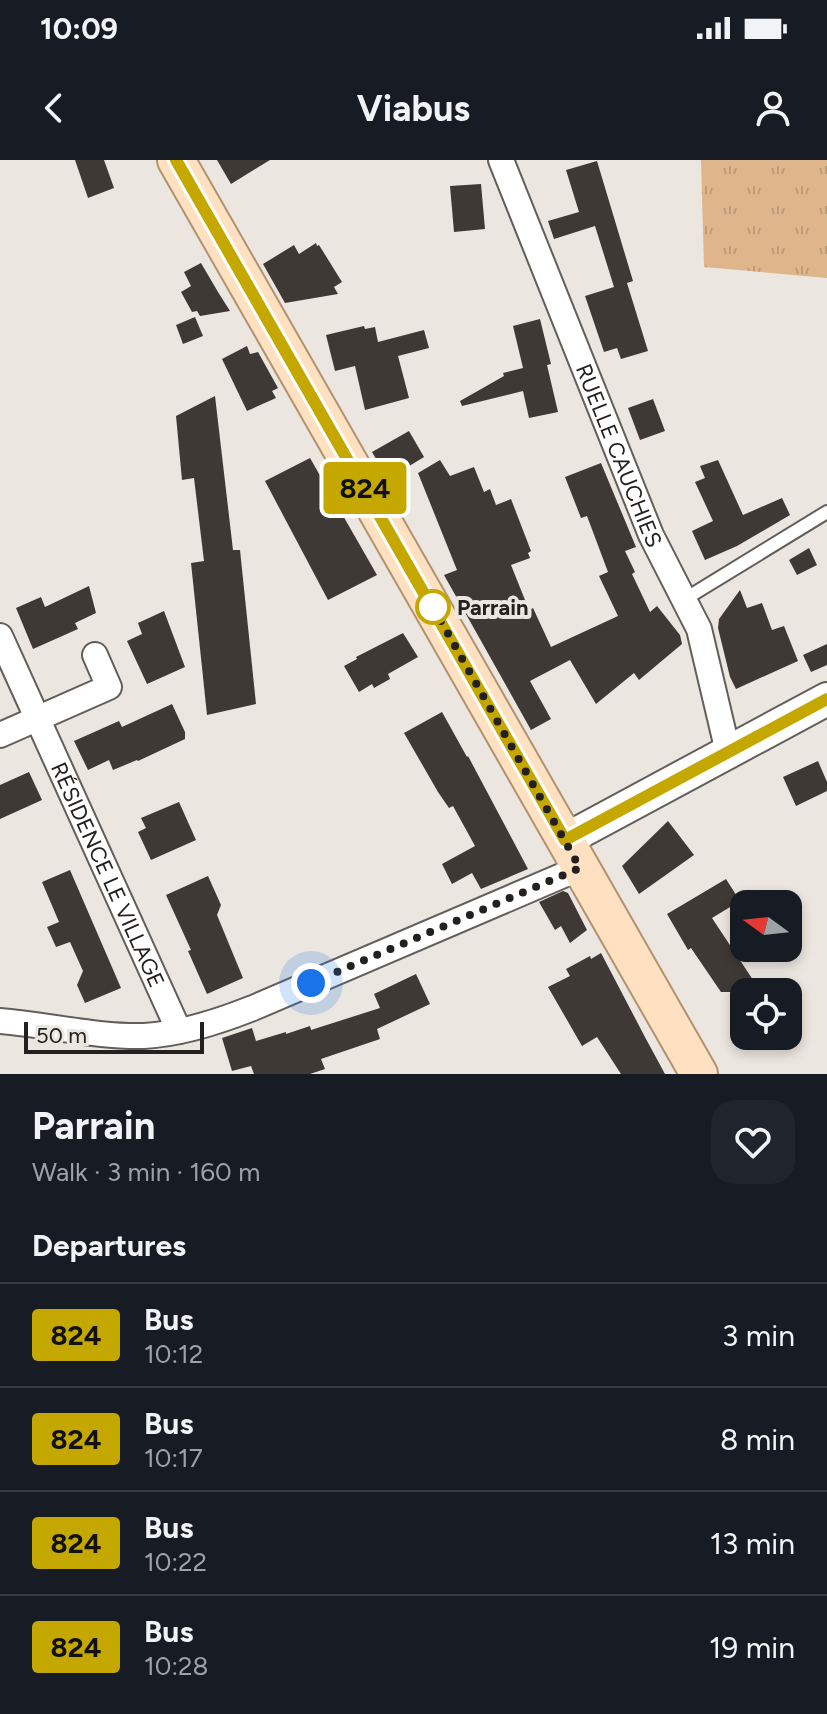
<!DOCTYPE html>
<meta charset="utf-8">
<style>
body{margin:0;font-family:Figtree,sans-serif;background:#20242c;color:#f1f3f6;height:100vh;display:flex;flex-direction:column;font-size:30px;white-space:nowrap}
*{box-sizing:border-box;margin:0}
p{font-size:26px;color:#9ea1a6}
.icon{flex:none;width:44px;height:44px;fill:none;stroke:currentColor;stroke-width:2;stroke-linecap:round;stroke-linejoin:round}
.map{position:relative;height:914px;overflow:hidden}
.drawer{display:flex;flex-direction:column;background:#171b24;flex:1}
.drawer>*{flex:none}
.badge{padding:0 16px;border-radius:6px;font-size:28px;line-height:52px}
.needle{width:52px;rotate:285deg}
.buttons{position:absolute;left:730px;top:730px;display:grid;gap:16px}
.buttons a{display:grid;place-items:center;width:72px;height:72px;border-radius:16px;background:#171b24;box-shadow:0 4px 12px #0003;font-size:40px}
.scale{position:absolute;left:24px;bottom:20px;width:180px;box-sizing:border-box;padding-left:8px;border:4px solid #23211f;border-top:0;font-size:22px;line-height:28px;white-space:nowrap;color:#23211f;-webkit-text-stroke:6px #ece6e0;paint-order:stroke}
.you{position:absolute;width:40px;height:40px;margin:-20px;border:6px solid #fff;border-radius:50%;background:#1a73e8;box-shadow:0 0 0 12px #1a73e833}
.map>.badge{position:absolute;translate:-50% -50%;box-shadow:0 0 0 4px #fff}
h2{padding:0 32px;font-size:30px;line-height:72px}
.round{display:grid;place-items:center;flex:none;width:84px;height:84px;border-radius:24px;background:#20242c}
.summary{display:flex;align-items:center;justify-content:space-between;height:136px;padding:0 32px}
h1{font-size:38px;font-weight:700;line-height:60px}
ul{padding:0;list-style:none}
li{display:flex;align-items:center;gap:24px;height:104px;padding:0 32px;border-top:2px solid #363941}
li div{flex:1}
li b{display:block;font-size:30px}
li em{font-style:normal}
li .badge{min-width:88px;font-weight:700;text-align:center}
.status{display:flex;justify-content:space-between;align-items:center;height:56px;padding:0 40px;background:#171b24;direction:ltr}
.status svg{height:22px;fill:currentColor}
header{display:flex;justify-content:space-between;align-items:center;height:104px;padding:0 32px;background:#171b24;font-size:36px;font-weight:700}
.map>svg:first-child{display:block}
.grass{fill:url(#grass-tufts)}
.building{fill:#3e3934}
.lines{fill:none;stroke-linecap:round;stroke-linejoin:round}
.lane-casing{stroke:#635e59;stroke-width:16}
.street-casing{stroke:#635e59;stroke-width:28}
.secondary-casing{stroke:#635e59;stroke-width:36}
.primary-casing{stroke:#b2916e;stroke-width:40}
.lane{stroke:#fff;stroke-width:12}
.street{stroke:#fff;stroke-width:24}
.secondary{stroke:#fff;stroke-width:32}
.primary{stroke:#ffe1c1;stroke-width:36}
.line-casing{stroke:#fff;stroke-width:18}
.line{stroke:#c4a800;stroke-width:12}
.walk{stroke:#23211f;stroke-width:8;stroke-dasharray:0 14.4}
.stop-dot{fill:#fff;stroke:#c4a800;stroke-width:4}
.labels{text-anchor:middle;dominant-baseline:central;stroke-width:8;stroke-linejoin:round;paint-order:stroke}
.street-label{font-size:22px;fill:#23211f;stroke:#ece6e0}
.stop-label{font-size:22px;font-weight:bold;fill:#23211f;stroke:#ece6e0;text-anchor:start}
</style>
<div class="status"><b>10:09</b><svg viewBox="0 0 49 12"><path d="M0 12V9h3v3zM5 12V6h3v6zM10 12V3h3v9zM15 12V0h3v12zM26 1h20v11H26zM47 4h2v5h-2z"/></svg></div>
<header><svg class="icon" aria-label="back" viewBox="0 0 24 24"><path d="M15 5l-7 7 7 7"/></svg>Viabus<svg class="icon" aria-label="person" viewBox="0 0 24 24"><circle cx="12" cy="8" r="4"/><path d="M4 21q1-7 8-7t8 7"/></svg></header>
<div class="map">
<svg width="827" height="914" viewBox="0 0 827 914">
<defs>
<pattern id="grass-tufts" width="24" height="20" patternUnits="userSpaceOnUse" patternTransform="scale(2)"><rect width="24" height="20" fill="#dfb68c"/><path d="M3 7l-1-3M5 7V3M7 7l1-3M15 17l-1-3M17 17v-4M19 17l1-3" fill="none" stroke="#bf9c78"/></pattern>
</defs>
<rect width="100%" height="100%" fill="#ece6e0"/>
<!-- grass -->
<polygon class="grass" points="701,0 827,0 827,118 704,107"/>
<!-- building -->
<g class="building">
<polygon points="75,0 104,0 114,28 88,38"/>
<polygon points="217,0 270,0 231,24"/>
<polygon points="597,1 633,121 627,123 648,191 621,199 617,188 604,192 585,136 614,127 595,66 554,79 548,61 579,52 566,10"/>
<polygon points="481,24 485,69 454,72 450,26"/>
<polygon points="316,83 317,86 319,85 342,122 334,127 338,134 285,143 263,104 294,85 299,94"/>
<polygon points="201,103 218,132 230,151 200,156 197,151 192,152 181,132 191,126 184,112"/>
<polygon points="195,157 203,176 183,184 176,165"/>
<polygon points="540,159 551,204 547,205 558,252 529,258 523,231 462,246 460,241 504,216 503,213 523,208 513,166"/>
<polygon points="364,166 365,169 375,167 378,182 424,170 429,188 398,196 409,238 365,250 355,206 335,211 326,175"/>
<polygon points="247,186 250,194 258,192 278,228 272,231 276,238 247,251 222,199"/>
<polygon points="215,236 233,390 240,390 256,544 207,555 191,403 204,401 194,318 182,320 176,256"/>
<polygon points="653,239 665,271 640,280 628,248"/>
<polygon points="409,271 424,297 388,319 372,292"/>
<polygon points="310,298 377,415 328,440 265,321"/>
<polygon points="440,300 450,316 474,307 484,332 490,329 496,345 511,339 531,391 528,393 530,398 511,405 529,450 533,448 551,487 618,456 599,416 608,412 587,356 581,358 565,317 601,303 636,387 625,391 635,412 632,414 650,452 657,446 680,475 682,484 639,520 634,513 596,544 570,500 530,521 551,559 531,570 444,415 457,410 418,313"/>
<polygon points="718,300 743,355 782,338 790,355 737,386 705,400 692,371 713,361 695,322 705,318 700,306"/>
<polygon points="809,388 817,405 797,415 789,400"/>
<polygon points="89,426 96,453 75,463 78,469 33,489 16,448 41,437 45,447"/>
<polygon points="740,430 747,448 762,443 772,470 784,466 798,501 736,529 730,517 718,468 719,459"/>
<polygon points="164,451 185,507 147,524 127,481 142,474 138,463"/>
<polygon points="403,473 418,497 388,514 390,519 374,528 372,524 359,532 344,506 357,499 356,497"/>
<polygon points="827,484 827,505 811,512 803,495"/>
<polygon points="172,544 185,572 185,579 138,601 137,600 113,610 109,600 88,610 74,581 119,561 122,567"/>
<polygon points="442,552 467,597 468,596 528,709 481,729 472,713 452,724 442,704 475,686 453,646 449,648 438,632 404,573"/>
<polygon points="818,601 827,622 827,631 796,646 783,617"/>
<polygon points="29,612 42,640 0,659 0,625"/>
<polygon points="179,642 196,680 151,700 138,672 146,668 141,658"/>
<polygon points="668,661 694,695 639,734 622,706"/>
<polygon points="70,710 121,828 85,843 77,825 83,811 70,782 56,787 47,767 59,762 42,722"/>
<polygon points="208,716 221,745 217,755 243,818 207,834 188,791 191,790 166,735"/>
<polygon points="726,719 740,741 712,758 761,832 721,832 691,788 688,790 667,754"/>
<polygon points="563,731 568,733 587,770 570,783 561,766 555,770 539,742"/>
<polygon points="601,793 646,879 665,914 621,914 597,877 582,886 548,827 570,816 566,809 590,796 591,799"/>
<polygon points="416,814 430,844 377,869 380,879 321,899 325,909 310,914 254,914 251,906 232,911 222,878 252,868 256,881 286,872 286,874 310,866 311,870 380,848 374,834"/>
</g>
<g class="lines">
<defs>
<polyline id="lane" points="685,439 827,352"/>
<g id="street">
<path id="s1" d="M501,0L651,375L699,469L728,592"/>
<path id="s2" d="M0,476L179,871"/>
<polyline points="0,575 109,527 95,495"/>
<path d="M0,861C48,865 96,877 144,876C181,874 218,862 253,848L580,708"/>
</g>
<polyline id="secondary" points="565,680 827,539"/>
<polyline id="primary" points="176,0 699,914"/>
</defs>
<!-- lane casing -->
<use href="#lane" class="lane-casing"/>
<!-- street casing -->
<use href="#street" class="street-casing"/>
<!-- secondary casing -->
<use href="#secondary" class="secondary-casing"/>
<!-- primary casing -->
<use href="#primary" class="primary-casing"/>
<!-- lane -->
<use href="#lane" class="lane"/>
<!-- street -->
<use href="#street" class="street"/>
<!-- secondary -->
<use href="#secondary" class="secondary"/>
<!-- primary -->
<use href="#primary" class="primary"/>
</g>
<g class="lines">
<defs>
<polyline id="line" points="176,0 565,680 827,539"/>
</defs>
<!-- line casing -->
<use href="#line" class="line-casing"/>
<!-- line -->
<use href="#line" class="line"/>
<!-- walk -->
<polyline class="walk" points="311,823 580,708 433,447"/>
</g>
<!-- markers -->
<circle class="stop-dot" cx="433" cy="447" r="16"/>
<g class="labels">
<!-- street labels -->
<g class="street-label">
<text stroke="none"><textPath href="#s1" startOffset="318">RUELLE CAUCHIES</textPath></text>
<text stroke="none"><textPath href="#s2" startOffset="262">RÉSIDENCE LE VILLAGE</textPath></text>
</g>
<!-- stop labels -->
<g class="stop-label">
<text x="457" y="447">Parrain</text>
</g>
</g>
</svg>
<div class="buttons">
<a><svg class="needle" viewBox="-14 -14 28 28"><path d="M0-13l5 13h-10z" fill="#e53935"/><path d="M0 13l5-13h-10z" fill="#9ea1a6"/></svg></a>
<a><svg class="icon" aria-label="locate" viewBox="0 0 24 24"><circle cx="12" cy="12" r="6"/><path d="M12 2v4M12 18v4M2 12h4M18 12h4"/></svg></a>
</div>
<div class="scale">50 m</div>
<div class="you" style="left:311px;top:823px"></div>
<b class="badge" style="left:365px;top:328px;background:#c4a800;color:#111">824</b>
</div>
<section class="drawer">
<div class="summary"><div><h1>Parrain</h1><p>Walk · 3 min · 160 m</p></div><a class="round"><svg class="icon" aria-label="heart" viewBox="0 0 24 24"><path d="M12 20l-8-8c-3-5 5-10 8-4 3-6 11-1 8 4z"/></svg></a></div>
<h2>Departures</h2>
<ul>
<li><span class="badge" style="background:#c4a800;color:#111">824</span><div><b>Bus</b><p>10:12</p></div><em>3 min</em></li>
<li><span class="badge" style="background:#c4a800;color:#111">824</span><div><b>Bus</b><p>10:17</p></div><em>8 min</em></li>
<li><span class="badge" style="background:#c4a800;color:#111">824</span><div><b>Bus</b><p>10:22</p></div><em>13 min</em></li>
<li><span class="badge" style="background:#c4a800;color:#111">824</span><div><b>Bus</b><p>10:28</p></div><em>19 min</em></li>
</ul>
</section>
